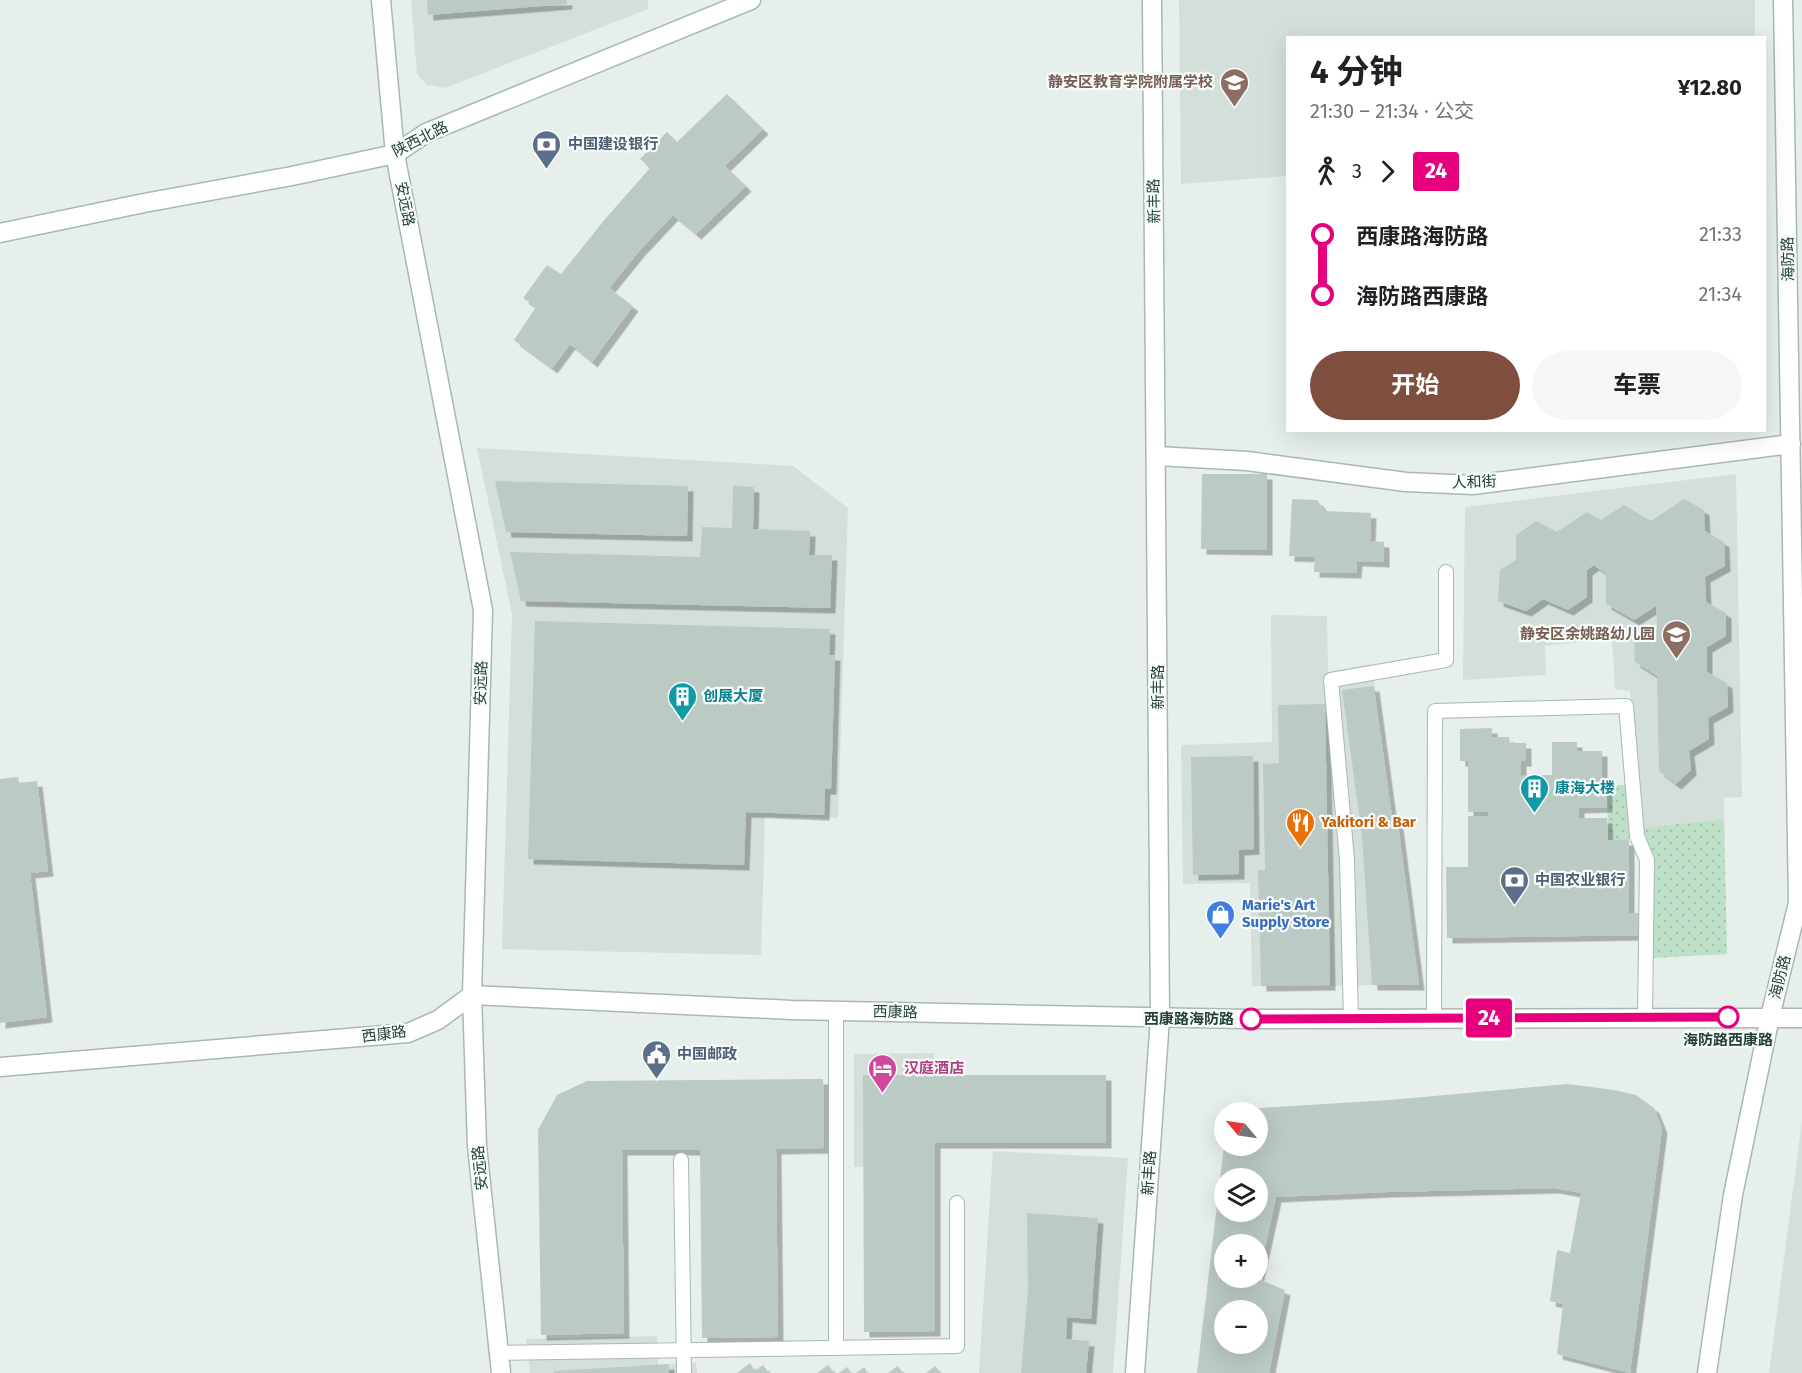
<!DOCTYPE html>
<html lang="zh">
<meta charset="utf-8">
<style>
body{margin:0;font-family:"Fira Sans","Noto Sans SC",sans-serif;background:#f6f6f6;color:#202124;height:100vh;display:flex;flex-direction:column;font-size:22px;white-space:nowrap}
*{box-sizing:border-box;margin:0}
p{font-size:20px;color:#757577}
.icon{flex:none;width:33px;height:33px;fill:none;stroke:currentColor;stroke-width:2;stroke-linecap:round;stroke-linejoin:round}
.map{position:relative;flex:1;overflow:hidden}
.details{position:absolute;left:1286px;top:36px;width:480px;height:396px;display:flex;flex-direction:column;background:#fff;border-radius:0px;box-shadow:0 6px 24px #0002}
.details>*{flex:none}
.badge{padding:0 12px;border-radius:4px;font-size:21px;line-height:39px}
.needle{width:39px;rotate:299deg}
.buttons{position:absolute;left:1214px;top:1102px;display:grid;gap:12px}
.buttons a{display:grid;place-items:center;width:54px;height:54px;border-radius:50%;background:#fff;box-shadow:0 6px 24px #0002;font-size:30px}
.map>.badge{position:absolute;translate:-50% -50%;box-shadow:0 0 0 3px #fff}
.legs{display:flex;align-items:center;gap:9px;height:66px;padding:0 24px;font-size:20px}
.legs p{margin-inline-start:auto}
.headline{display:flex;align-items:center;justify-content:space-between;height:102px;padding:0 24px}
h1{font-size:33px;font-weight:700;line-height:45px}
.action{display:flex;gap:12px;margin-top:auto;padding:12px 24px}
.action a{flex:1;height:69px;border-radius:36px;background:#7f4e3f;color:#fff;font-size:24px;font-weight:700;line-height:69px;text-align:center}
.action a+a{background:#f6f6f6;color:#202124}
ul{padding:0 24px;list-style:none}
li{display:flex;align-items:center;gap:21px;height:60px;font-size:22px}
li i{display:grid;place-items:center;width:9px;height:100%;margin:0 8px;background:currentColor}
li i::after{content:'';width:15px;height:15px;margin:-8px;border:4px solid;border-radius:50%;background:#fff}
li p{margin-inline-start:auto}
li:first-child i{background:linear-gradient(#0000 50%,currentColor 0)}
li:last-child i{background:linear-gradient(currentColor 50%,#0000 0)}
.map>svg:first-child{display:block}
.built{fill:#d4dfda}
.grass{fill:url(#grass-dots)}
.building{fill:#bbcac4;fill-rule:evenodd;filter:url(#shadow)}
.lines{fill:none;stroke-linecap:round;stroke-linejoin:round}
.service-casing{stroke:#a8b8b2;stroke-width:16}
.minor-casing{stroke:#a8b8b2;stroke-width:21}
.tertiary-casing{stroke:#a8b8b2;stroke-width:21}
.secondary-casing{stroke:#a4bbb3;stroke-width:21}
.service{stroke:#fff;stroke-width:14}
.minor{stroke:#fff;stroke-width:18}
.tertiary{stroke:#fff;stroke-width:18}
.secondary{stroke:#fff;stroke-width:18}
.line-1-casing{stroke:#fff;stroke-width:14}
.line-1{stroke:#e6007e;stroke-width:9}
.stop-1-dot{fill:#fff;stroke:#e6007e;stroke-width:3}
.labels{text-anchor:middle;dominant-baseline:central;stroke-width:4.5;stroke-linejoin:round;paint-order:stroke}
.education-label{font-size:15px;font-weight:bold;fill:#785e54;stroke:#f7fbf9;text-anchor:end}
.street-label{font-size:15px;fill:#24423a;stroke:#f7fbf9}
.service-label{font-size:15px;font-weight:bold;fill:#4e5e75;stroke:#f7fbf9;text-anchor:start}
.culture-label{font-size:15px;font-weight:bold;fill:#0d838f;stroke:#f7fbf9;text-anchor:start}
.food-label{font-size:15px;font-weight:bold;fill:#c56008;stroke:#f7fbf9;text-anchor:start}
.shop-label{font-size:15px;font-weight:bold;fill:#366cbe;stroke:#f7fbf9;text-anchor:start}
.stop-label{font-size:15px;font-weight:bold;fill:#24423a;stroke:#f7fbf9;text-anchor:end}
.hotel-label{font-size:15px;font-weight:bold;fill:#b23c85;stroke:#f7fbf9;text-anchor:start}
</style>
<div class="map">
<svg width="1802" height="1373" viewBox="0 0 1802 1373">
<defs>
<pattern id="grass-dots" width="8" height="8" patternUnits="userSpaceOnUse" patternTransform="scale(1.5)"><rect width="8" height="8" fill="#bfe0c8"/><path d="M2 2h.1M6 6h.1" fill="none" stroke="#a4c1ad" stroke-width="1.8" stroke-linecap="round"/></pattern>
<filter id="shadow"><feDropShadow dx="5.5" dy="5.5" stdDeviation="0" flood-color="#0004"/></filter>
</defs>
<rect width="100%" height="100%" fill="#e6efeb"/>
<!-- built -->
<g class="built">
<polygon points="411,0 648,0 648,9 445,88 427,85 417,74"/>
<polygon points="1179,0 1755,0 1755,37 1287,38 1287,176 1181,184"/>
<polygon points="477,448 793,466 848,508 838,818 765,817 761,955 502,949 512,614"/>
<polygon points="1736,474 1742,797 1724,798 1724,819 1643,828 1630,691 1615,689 1612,639 1545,646 1546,675 1463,680 1465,507"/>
<polygon points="1271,615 1327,616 1328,672 1372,664 1392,817 1397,816 1419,985 1252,986 1250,883 1183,884 1181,745 1272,742"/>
<polygon points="934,1053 935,1166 854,1167 854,1054"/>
<polygon points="1802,1121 1802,1373 1769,1373"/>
<polygon points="993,1151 1128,1158 1113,1373 979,1373"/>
<polygon points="657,1336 658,1365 696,1363 697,1373 530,1373 526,1339"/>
</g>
<!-- grass -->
<g class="grass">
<polygon points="1607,785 1628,785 1629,840 1608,840"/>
<polygon points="1724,819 1727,954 1652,958 1652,852 1644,840 1643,828"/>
</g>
<!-- building -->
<g class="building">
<polygon points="427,0 567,0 567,4 428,15"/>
<polygon points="727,94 763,129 725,166 746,186 696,234 673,215 640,250 609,288 633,306 592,362 570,344 552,368 514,340 536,307 523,298 547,265 561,274 606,218 650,168 640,159 667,132 677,142"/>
<polygon points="1202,474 1267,474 1267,550 1201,549"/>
<polygon points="495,481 688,486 687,536 506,532"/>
<polygon points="733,486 754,487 753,529 810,531 809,555 832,555 830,608 521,601 510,552 700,557 702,527 732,528"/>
<polygon points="1292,499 1317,500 1325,511 1371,513 1370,541 1384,542 1384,562 1357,561 1356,573 1314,572 1315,557 1289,556"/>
<polygon points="1684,499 1704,510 1705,531 1724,542 1725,566 1705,577 1706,602 1726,613 1726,636 1707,647 1707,672 1727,683 1728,707 1708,718 1709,739 1689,751 1691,770 1676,784 1659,771 1657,676 1635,662 1634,642 1657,628 1656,606 1634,620 1606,604 1606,574 1594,565 1587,570 1587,597 1568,610 1543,599 1526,611 1498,601 1500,570 1516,560 1516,535 1536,521 1557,532 1587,512 1601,520 1624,505 1651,521"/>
<polygon points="535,621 830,629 829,655 835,655 831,789 825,789 824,815 746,812 744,865 528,859"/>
<polygon points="1374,686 1392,817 1397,816 1419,985 1372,985 1362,836 1342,690"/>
<polygon points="1325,704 1330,985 1261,986 1258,870 1265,870 1263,764 1279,763 1278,705"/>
<polygon points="1492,728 1492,737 1509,737 1510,743 1526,743 1526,761 1521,761 1521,776 1552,775 1552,742 1577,742 1577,751 1602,751 1602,785 1607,785 1607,807 1579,808 1579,818 1607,818 1608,840 1629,840 1629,913 1642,913 1642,935 1447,938 1446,867 1468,867 1468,816 1489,816 1488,811 1468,812 1468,761 1460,761 1460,729"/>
<polygon points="1253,756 1254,849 1239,850 1239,874 1193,875 1191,757"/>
<polygon points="18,777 19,783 37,781 48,871 30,873 47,1017 0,1023 0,779"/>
<polygon points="863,1075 1106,1075 1106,1143 935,1143 935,1331 864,1332"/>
<polygon points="823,1079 824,1148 776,1149 778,1337 702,1338 700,1150 622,1150 624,1333 541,1335 538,1130 557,1095 587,1081"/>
<path d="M1568,1084L1614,1090L1636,1095L1654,1108L1662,1128L1630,1373L1557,1354L1563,1304L1550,1301L1557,1250L1570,1253L1581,1193L1554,1188L1387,1192L1276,1197L1258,1279L1285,1290L1269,1373H1197L1224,1146H1257V1113H1228V1110L1390,1100ZM1224,1179H1257V1212H1224ZM1224,1245H1257V1278H1224ZM1224,1311H1257V1344H1224Z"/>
<polygon points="1027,1213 1098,1218 1091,1319 1067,1317 1066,1339 1089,1341 1086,1373 1021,1373 1028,1291"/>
<polygon points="750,1363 755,1371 763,1365 769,1373 737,1373"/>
<polygon points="669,1364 669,1373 554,1373 554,1371"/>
<polygon points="828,1365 834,1373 817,1373"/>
<polygon points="898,1366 903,1373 888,1373"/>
<polygon points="935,1366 941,1373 926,1373"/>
<polygon points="847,1367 852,1373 839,1373"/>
<polygon points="864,1367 868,1373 856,1373"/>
</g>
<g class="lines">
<defs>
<g id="service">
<polyline points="1434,1018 1435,711 1626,706 1637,836 1647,860 1645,1017"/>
<polyline points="1351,1019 1347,860 1331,680 1446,660 1446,572"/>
<polyline points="681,1160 684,1373"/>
<polyline points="836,1348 836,1011"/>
<polyline points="498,1353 957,1346 957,1203"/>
</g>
<g id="minor">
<polyline points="381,0 395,154 483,610 472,995 477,1146 501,1373"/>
<polyline points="1157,456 1247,461 1406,482 1473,485 1791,444"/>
<polyline points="1135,1373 1160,1018 1152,0"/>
<polyline points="1707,1373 1733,1195 1770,1017 1798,903 1783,0"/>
</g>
<polyline id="tertiary" points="0,1067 408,1033 438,1020 472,995 792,1010 1246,1019 1802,1018"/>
<polyline id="secondary" points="0,233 144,203 292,176 395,154 426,133 751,0"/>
</defs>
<!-- service casing -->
<use href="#service" class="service-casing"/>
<!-- minor casing -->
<use href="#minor" class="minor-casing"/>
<!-- tertiary casing -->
<use href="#tertiary" class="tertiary-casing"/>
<!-- secondary casing -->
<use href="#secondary" class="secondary-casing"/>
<!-- service -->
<use href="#service" class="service"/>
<!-- minor -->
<use href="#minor" class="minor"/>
<!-- tertiary -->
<use href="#tertiary" class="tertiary"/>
<!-- secondary -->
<use href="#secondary" class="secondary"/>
</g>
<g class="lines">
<defs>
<polyline id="line-1" points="1251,1019 1728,1017"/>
</defs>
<!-- line-1 casing -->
<use href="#line-1" class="line-1-casing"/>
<!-- line-1 -->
<use href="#line-1" class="line-1"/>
</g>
<!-- icons -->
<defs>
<symbol id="school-pin" viewBox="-11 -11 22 30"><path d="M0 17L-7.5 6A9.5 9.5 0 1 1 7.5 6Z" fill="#8d6e63" stroke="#f7fbf9"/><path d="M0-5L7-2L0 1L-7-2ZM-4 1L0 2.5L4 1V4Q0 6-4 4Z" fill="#fff"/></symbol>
<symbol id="bank-pin" viewBox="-11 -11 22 30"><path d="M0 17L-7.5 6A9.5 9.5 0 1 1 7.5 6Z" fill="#5c6f8a" stroke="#f7fbf9"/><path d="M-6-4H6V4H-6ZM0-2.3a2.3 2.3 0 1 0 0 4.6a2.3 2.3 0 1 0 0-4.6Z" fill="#fff"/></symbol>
<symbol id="building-pin" viewBox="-11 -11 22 30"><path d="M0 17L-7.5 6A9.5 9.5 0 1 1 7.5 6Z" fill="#0f9aa8" stroke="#f7fbf9"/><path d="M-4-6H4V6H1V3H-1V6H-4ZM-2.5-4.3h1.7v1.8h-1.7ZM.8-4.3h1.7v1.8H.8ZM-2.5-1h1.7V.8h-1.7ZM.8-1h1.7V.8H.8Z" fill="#fff"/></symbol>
<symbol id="restaurant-pin" viewBox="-11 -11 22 30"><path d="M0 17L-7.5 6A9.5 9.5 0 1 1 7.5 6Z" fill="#e8710a" stroke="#f7fbf9"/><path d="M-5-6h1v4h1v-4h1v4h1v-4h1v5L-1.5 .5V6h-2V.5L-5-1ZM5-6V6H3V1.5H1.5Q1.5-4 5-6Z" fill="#fff"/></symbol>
<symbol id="shop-pin" viewBox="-11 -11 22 30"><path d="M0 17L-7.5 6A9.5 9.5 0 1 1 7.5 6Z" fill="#3f7fe0" stroke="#f7fbf9"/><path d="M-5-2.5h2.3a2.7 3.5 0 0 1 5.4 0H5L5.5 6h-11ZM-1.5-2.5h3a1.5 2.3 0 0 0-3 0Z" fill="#fff"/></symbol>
<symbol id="civic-pin" viewBox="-11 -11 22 30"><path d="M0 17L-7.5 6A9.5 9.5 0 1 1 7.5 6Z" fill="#5c6f8a" stroke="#f7fbf9"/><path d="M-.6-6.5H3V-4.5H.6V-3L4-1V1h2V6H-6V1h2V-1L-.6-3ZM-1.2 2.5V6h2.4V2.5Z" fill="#fff"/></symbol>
<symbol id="hotel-pin" viewBox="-11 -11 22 30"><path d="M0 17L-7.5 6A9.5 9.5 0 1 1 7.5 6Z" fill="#d1479c" stroke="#f7fbf9"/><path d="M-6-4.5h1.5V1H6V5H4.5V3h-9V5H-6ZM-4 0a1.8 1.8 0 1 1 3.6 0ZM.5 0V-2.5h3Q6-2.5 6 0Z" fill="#fff"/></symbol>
</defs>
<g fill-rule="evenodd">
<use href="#school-pin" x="1218" y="66" width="33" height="45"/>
<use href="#bank-pin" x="530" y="128" width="33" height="45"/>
<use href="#school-pin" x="1660" y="618" width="33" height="45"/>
<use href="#building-pin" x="666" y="680" width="33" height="45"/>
<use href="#building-pin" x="1518" y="772" width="33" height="45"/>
<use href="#restaurant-pin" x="1284" y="806" width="33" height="45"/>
<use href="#bank-pin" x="1498" y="864" width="33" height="45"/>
<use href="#shop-pin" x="1204" y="898" width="33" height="45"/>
<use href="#civic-pin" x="640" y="1038" width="33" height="45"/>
<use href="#hotel-pin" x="866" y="1052" width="33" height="45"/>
</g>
<!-- markers -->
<g class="stop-1-dot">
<circle cx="1728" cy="1017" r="10"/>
<circle cx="1251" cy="1019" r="10"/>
</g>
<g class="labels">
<!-- education labels -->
<g class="education-label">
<text x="1213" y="82">静安区教育学院附属学校</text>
<text x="1655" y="634">静安区余姚路幼儿园</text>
</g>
<!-- street labels -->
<g class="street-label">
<text transform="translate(420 139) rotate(-27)">陕西北路</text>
<text transform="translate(1154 201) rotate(-91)">新丰路</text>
<text transform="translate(405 204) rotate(79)">安远路</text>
<text transform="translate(1788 259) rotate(-91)">海防路</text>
<text transform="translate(1474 482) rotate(-2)">人和街</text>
<text transform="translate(481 683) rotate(-88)">安远路</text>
<text transform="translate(1158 687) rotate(-90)">新丰路</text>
<text transform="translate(1780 977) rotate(-76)">海防路</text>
<text transform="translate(895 1012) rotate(1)">西康路</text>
<text transform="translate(384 1034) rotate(-7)">西康路</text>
<text transform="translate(480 1168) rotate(-95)">安远路</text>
<text transform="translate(1149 1173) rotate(-86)">新丰路</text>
</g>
<!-- service labels -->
<g class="service-label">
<text x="568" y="144">中国建设银行</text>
<text x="1535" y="880">中国农业银行</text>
<text x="677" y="1054">中国邮政</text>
</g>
<!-- culture labels -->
<g class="culture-label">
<text x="703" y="696">创展大厦</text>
<text x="1555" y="788">康海大楼</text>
</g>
<!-- food labels -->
<g class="food-label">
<text x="1321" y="822">Yakitori &amp; Bar</text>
</g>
<!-- shop labels -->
<g class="shop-label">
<text x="1242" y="905">Marie's Art<tspan x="1242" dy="17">Supply Store</tspan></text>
</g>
<!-- stop labels -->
<g class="stop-label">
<text x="1234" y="1019">西康路海防路</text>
<text x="1728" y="1040" text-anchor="middle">海防路西康路</text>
</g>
<!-- hotel labels -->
<g class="hotel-label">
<text x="904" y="1068">汉庭酒店</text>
</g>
</g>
</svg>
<div class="buttons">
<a><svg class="needle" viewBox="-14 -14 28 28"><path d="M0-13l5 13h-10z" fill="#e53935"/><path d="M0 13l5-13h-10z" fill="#757577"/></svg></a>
<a><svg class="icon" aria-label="layers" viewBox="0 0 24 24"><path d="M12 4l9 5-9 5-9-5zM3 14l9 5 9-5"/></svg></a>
<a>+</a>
<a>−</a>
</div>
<b class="badge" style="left:1489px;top:1018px;background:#e6007e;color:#fff">24</b>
<section class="details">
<div class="headline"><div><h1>4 分钟</h1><p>21:30 – 21:34 · 公交</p></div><b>¥12.80</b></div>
<div class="legs"><svg class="icon" aria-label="walk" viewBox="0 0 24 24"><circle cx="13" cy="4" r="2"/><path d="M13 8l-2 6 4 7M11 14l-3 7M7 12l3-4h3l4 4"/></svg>3<svg class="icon" aria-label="forward" viewBox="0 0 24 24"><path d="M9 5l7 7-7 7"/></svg><b class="badge" style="background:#e6007e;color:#fff">24</b></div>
<ul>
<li><i style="color:#e6007e"></i><b>西康路海防路</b><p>21:33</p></li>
<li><i style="color:#e6007e"></i><b>海防路西康路</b><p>21:34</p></li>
</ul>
<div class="action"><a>开始</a><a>车票</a></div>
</section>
</div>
